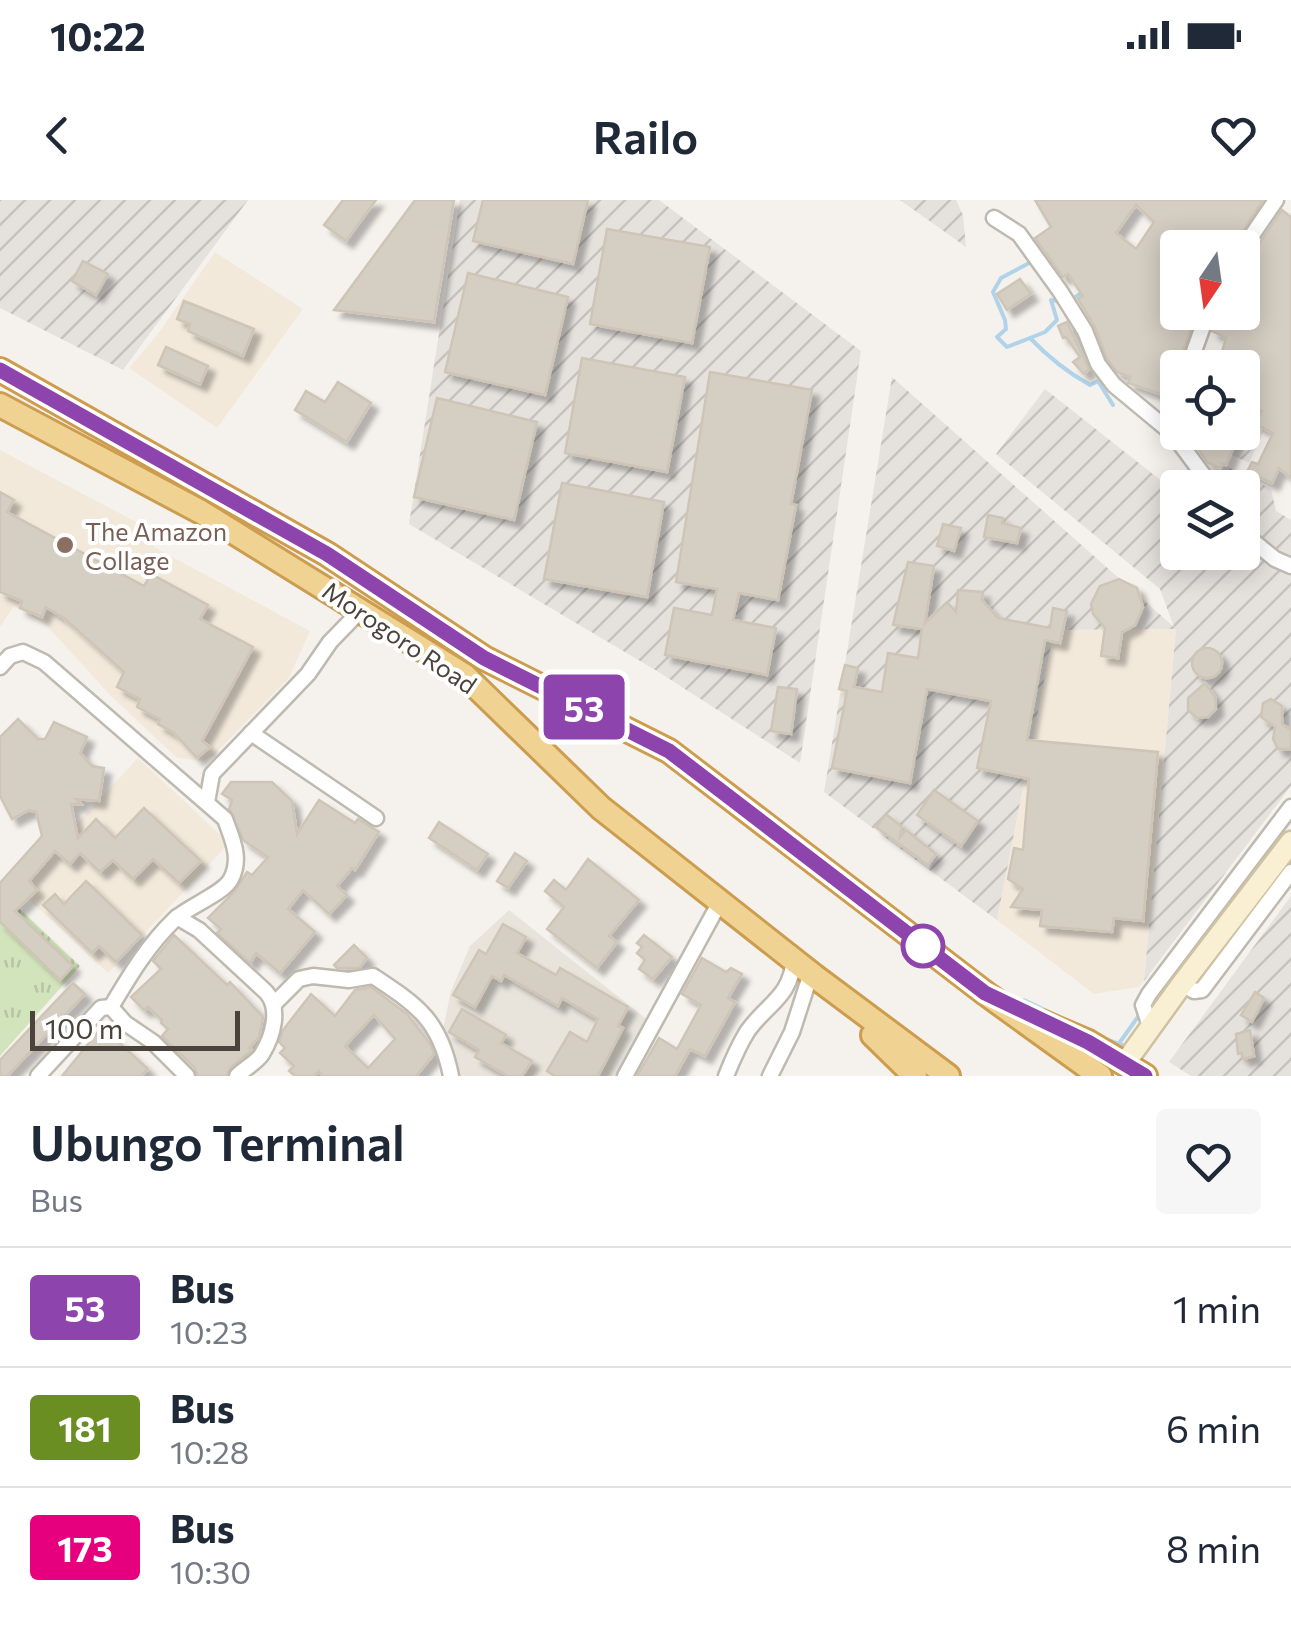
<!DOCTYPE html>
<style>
body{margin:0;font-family:Commissioner,sans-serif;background:#f6f6f7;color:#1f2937;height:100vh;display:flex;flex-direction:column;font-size:38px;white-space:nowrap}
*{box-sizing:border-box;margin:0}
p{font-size:32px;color:#747a83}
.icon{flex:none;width:55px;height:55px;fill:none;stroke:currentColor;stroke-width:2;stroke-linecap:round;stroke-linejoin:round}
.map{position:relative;height:876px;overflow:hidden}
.side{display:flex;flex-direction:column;background:#fff;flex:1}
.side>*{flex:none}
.badge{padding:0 20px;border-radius:8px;font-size:35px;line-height:65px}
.needle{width:65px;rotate:193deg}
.controls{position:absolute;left:1160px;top:30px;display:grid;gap:20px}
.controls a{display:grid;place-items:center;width:100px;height:100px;border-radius:10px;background:#fff;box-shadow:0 5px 25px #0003;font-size:50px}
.scale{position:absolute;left:30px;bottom:25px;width:210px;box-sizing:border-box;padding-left:10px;border:5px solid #49433b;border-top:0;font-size:28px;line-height:35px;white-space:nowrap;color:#49433b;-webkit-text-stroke:8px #fff;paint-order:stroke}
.map>.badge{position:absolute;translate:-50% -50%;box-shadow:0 0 0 5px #fff}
.round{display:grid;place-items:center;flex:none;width:105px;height:105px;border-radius:10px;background:#f6f6f7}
.head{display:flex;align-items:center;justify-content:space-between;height:170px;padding:0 30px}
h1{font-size:48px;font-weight:600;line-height:75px}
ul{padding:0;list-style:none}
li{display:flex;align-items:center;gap:30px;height:120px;padding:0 30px;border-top:2px solid #e0e1e3}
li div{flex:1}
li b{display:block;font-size:38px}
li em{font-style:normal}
li .badge{min-width:110px;font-weight:700;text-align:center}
.status{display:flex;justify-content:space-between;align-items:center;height:70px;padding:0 50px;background:#fff;direction:ltr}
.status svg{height:28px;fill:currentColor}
header{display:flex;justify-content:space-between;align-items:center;height:130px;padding:0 30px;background:#fff;font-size:45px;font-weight:600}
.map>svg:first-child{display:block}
.residential{fill:#e8e4dc}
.commercial{fill:#f3e9db}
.industrial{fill:url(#industrial-furrows)}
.park{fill:url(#park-tufts)}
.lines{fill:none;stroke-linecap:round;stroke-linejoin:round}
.stream{stroke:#b1d3e9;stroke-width:4}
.building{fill:#d5cec3;stroke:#cfc5b7;stroke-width:2.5;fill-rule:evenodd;filter:url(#shadow)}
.minor-casing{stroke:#bfbab0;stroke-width:19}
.secondary-casing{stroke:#cfc2a2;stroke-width:25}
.trunk-casing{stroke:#cc9c4f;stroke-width:28}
.minor{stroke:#fff;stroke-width:14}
.secondary{stroke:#f9efd3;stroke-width:20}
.trunk{stroke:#f0d293;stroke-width:22}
.line-casing{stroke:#fff;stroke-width:22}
.line{stroke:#8e44ad;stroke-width:15}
.education-dot{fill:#8d6e63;stroke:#fff;stroke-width:4}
.stop-dot{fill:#fff;stroke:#8e44ad;stroke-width:5}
.labels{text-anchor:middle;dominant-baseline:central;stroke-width:8;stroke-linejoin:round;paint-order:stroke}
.education-label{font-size:25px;fill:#785e54;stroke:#fff;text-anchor:start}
.street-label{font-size:25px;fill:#49433b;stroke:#fff}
</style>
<div class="status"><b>10:22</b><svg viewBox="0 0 49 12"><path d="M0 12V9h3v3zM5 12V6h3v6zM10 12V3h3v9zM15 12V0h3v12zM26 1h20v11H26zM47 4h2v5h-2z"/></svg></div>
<header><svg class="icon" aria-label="back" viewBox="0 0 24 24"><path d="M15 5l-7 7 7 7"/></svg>Railo<svg class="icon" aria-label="heart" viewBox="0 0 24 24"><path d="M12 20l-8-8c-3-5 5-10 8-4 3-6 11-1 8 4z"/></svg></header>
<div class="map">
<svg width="1291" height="876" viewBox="0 0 1291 876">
<defs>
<pattern id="industrial-furrows" width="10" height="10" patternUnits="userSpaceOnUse" patternTransform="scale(2.5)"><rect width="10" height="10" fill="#e5e2de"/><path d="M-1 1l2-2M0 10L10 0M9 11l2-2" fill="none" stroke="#c6c3bf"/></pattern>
<pattern id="park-tufts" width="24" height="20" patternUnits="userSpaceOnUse" patternTransform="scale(2.5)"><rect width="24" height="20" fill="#d2e4bb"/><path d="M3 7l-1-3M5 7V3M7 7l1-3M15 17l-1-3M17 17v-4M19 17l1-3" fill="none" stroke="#b6c5a2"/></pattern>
<filter id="shadow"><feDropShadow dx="7" dy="7" stdDeviation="2.5" flood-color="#0004"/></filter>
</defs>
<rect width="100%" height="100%" fill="#f5f2ed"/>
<!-- residential -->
<polygon class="residential" points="509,710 654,825 628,876 455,876 443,829 451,791 470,746"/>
<!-- commercial -->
<g class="commercial">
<polygon points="215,52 303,109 217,228 129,168 157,135"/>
<polygon points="0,250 159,334 154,347 310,431 289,478 212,557 203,561 177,558 111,496 46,425 14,406 0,427"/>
<polygon points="1176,429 1144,781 1139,787 1094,794 997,720 1054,430"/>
<polygon points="138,558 229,643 108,773 17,688"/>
</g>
<!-- industrial -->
<g class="industrial">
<polygon points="0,0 248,0 123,170 0,108"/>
<polygon points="460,0 659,0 861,151 800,563 657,471 409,324"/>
<polygon points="900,0 956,0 963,15 966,47"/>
<polygon points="1290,173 1249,263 1218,248 1225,233 1242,232 1243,200"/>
<polygon points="892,177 1174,427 1160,389 996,254 1045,189 1177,293 1178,352 1242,352 1242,288 1181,287 1202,259 1206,267 1216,274 1226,266 1271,289 1276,311 1291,320 1291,586 1144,781 1176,429 1054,430 997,720 824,592"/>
<polygon points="1291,696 1291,876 1191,876 1169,862"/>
</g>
<!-- park -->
<polygon class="park" points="0,690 80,766 0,856"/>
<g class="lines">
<!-- stream -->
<g class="stream">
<polyline points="1074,98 1083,92"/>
<path d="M1058,101L1051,100L1057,120L1045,132L1030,138C1049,158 1067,172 1090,185L1098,181L1113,205"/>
<polyline points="1030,138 1007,147 997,137 1006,129 1005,120 993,92 1001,78 1033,61"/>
<polyline points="1024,800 1076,825"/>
<polyline points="1102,838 1128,847"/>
<polyline points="1120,842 1140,814"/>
</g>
</g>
<!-- building -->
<g class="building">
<polygon points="343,0 376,0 346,41 324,25"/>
<polygon points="415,0 454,0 434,122 334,110"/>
<polygon points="483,0 588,0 573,64 473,41"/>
<path d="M1035,0H1263L1232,48H1178V112H1186L1185,120L1194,121L1178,164L1176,186L1166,196L1128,183L1130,177L1117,172L1107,159L1095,127L1078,99L1083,96L1068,74L1063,77L1035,38L1051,27ZM1136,5L1154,22L1136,49L1116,33Z"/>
<polygon points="1282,10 1291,17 1291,278 1279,268 1272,283 1247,272 1252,262 1258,264 1273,233 1255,224 1262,211 1242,200 1242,168 1199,168 1204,155 1220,159 1226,138 1212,131 1218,112 1242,112 1242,73 1250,64 1244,60 1251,56"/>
<polygon points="607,29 710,47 692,143 590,124"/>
<polygon points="83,61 108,74 96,95 72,81"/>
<polygon points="468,73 568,97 545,195 445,172"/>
<polygon points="1020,79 1031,94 1007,110 997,94"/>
<polygon points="184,101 254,129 243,156 188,131 190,124 177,119"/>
<polygon points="1067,122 1089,169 1084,174 1073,162 1080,157 1066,137 1063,138 1058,126"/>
<polygon points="166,147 208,166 200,184 158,165"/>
<polygon points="582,158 685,177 667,272 565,253"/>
<polygon points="710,172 812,190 791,304 796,305 778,400 739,393 733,420 776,428 767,475 665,455 674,408 712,415 717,389 676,382"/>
<polygon points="338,182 371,203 347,242 295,210 306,191 325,202"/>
<polygon points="437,198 537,222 514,320 414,297"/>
<polygon points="1228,232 1240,232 1226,265 1222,264 1220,268 1208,263 1198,249 1204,236 1222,245"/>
<polygon points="562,283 664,302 647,397 544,379"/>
<polygon points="0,292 14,300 7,312 144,386 151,374 208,405 200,419 253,447 202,541 210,547 197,558 174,533 158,524 160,519 137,507 140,499 117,487 124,472 64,418 46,407 42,417 20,408 22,401 0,392"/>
<polygon points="988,315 1003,318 1002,323 1021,328 1017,343 984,337"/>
<polygon points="943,324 961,328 954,351 937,346"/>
<polygon points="908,362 934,366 925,423 947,402 956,412 958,390 983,392 982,400 998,418 1050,428 1053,408 1067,411 1060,443 1045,440 1027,540 1158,552 1143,721 1114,718 1112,732 1040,726 1042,710 1011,707 1023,689 1008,679 1014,648 1023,650 1029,579 977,568 991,501 927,489 910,583 832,568 847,491 839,489 845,465 858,468 854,487 882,492 888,453 918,458 922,429 893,425"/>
<polygon points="1119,379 1137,388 1143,407 1135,425 1122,432 1118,458 1101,456 1105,428 1093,414 1091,404 1100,386"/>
<circle cx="1207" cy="463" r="15"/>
<polygon points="1205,483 1215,497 1216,509 1208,517 1197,518 1188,510 1188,498"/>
<polygon points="778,487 797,489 791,534 771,531"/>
<polygon points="1271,499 1282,506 1282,524 1291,530 1291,549 1278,549 1273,539 1275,527 1261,517 1263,503"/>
<polygon points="18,519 38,539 45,539 54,522 87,537 80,553 92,566 104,568 99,601 76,599 81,604 71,604 78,638 96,619 115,638 144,608 201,661 179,683 153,659 133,679 113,660 100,672 80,653 70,664 55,651 29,681 37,690 15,711 73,766 60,780 0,722 0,683 42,636 36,612 29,610 12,619 0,596 0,537"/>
<polygon points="231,582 272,582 292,601 297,634 319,600 355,623 358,619 379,632 355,670 352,668 337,686 347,695 329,714 303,690 288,709 315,732 280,773 256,753 250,763 217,733 221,729 208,718 235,691 247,672 252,675 268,657 244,641 229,609 232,600 222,594"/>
<polygon points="934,590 978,621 961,646 917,615"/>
<polygon points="886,614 902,627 900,637 906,630 936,654 928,665 876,627"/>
<polygon points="439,622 488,654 477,670 429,638"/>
<polygon points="515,653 527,661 508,688 497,681"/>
<polygon points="588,659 639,700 609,736 617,742 597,768 547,729 564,707 545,691 554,680 566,690"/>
<polygon points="86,681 142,735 116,762 99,746 92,753 43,705 55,694 64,704"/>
<polygon points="503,724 526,737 517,753 556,775 560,768 628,807 618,826 623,828 598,876 555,876 547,871 570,832 587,842 598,819 562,798 558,806 504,775 501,781 492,776 475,807 453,795 479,750 486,754"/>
<polygon points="174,735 227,785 230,782 263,817 259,837 249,848 252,850 230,868 227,876 197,876 195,868 162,836 168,829 161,823 162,820 148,807 144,810 131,797 161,769 153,761"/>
<polygon points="644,735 672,757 653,779 639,769 645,760 637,753 642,747 637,743"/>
<polygon points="354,745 367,758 359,768 337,768 334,765"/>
<polygon points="702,758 726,772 731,768 742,774 728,798 735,802 705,856 690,849 675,876 637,876 659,838 677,849 701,805 682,794"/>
<polygon points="73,783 85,794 7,876 0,876 0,860"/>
<path d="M371,787L407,814L431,845L434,854L416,876H322L319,871L314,876H295L289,871L294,866L280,853L285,848L279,842L283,830L311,794L335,816L355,790ZM374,815L395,839L368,868L345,846Z"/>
<polygon points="1255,792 1264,798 1252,822 1241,815"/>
<polygon points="462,809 506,835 501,843 532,861 522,876 508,876 475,857 479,850 449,832"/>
<polygon points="102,827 148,869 141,876 62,876"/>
<polygon points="1250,830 1254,856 1243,859 1242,853 1238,854 1236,834"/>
</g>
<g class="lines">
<defs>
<g id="minor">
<polyline points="994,18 1019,34 1060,91 1085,131 1098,164 1114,185 1173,234 1213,288"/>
<polyline points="1242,50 1276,0"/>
<polyline points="1188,168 1208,112"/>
<polyline points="1164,225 1178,196"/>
<polyline points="1242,332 1275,359 1291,366"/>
<path d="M0,467L10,456L23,452L44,462L225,619C232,639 242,658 231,679C223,694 189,706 175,719C148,745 130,775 111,807L101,808L38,876"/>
<polyline points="251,533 376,618"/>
<polyline points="207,602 212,574 308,474 330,442 362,409"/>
<path d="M177,717L199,730L266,792C281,808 273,836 262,854C257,862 244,869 237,876"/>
<polyline points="1182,784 1194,791 1202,790 1291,672"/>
<path d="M274,804L299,779L313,776L349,780L373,776C418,806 440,820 451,876"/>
<polyline points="111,807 125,823 153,842 187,876"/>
<polyline points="1151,829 1143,805 1149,794 1291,607"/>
<polyline points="625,876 721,700"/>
<path d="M726,876C732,861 739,845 747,832C767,803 791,798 794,758"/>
<polyline points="770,876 792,832 811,773"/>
</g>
<polyline id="secondary" points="1125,863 1182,784 1291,642"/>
<g id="trunk">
<polyline points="0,170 327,354 484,458 669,551 985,793 1100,876"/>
<polyline points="0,205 201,312 464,475 601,608 814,776 948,876"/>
<polyline points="1041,822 1088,842 1145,876"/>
<polyline points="873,835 915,876"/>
</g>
</defs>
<!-- minor casing -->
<use href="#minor" class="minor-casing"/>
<!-- secondary casing -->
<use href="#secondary" class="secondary-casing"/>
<!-- trunk casing -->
<use href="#trunk" class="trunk-casing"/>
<!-- minor -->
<use href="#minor" class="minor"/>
<!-- secondary -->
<use href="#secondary" class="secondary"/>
<!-- trunk -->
<use href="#trunk" class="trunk"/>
</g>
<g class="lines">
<defs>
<polyline id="line" points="0,170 327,354 484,458 669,551 985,793 1088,842 1145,876"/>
</defs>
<!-- line casing -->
<use href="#line" class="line-casing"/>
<!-- line -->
<use href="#line" class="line"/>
</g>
<!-- markers -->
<circle class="education-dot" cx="65" cy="345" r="10"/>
<circle class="stop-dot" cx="923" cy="746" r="20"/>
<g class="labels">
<!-- education labels -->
<g class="education-label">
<text x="85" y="331">The Amazon<tspan x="85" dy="29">Collage</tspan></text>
</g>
<!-- street labels -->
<g class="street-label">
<text transform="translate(400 437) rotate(34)">Morogoro Road</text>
</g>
</g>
</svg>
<div class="controls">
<a><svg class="needle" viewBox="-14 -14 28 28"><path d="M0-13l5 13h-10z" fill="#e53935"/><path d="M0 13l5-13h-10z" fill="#747a83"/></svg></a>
<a><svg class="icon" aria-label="locate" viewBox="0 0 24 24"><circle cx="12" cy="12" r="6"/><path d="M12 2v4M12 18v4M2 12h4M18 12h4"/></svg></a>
<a><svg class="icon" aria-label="layers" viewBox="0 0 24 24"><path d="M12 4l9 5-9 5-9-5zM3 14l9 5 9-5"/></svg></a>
</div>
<div class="scale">100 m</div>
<b class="badge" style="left:584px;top:507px;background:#8e44ad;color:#fff">53</b>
</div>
<section class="side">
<div class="head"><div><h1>Ubungo Terminal</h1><p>Bus</p></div><a class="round"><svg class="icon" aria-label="heart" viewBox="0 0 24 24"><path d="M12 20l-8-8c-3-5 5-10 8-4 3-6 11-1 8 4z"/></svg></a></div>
<ul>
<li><span class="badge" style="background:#8e44ad;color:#fff">53</span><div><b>Bus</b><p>10:23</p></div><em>1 min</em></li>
<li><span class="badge" style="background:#6b8e23;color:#fff">181</span><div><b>Bus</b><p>10:28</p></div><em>6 min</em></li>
<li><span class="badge" style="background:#e6007e;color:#fff">173</span><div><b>Bus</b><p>10:30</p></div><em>8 min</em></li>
</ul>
</section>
